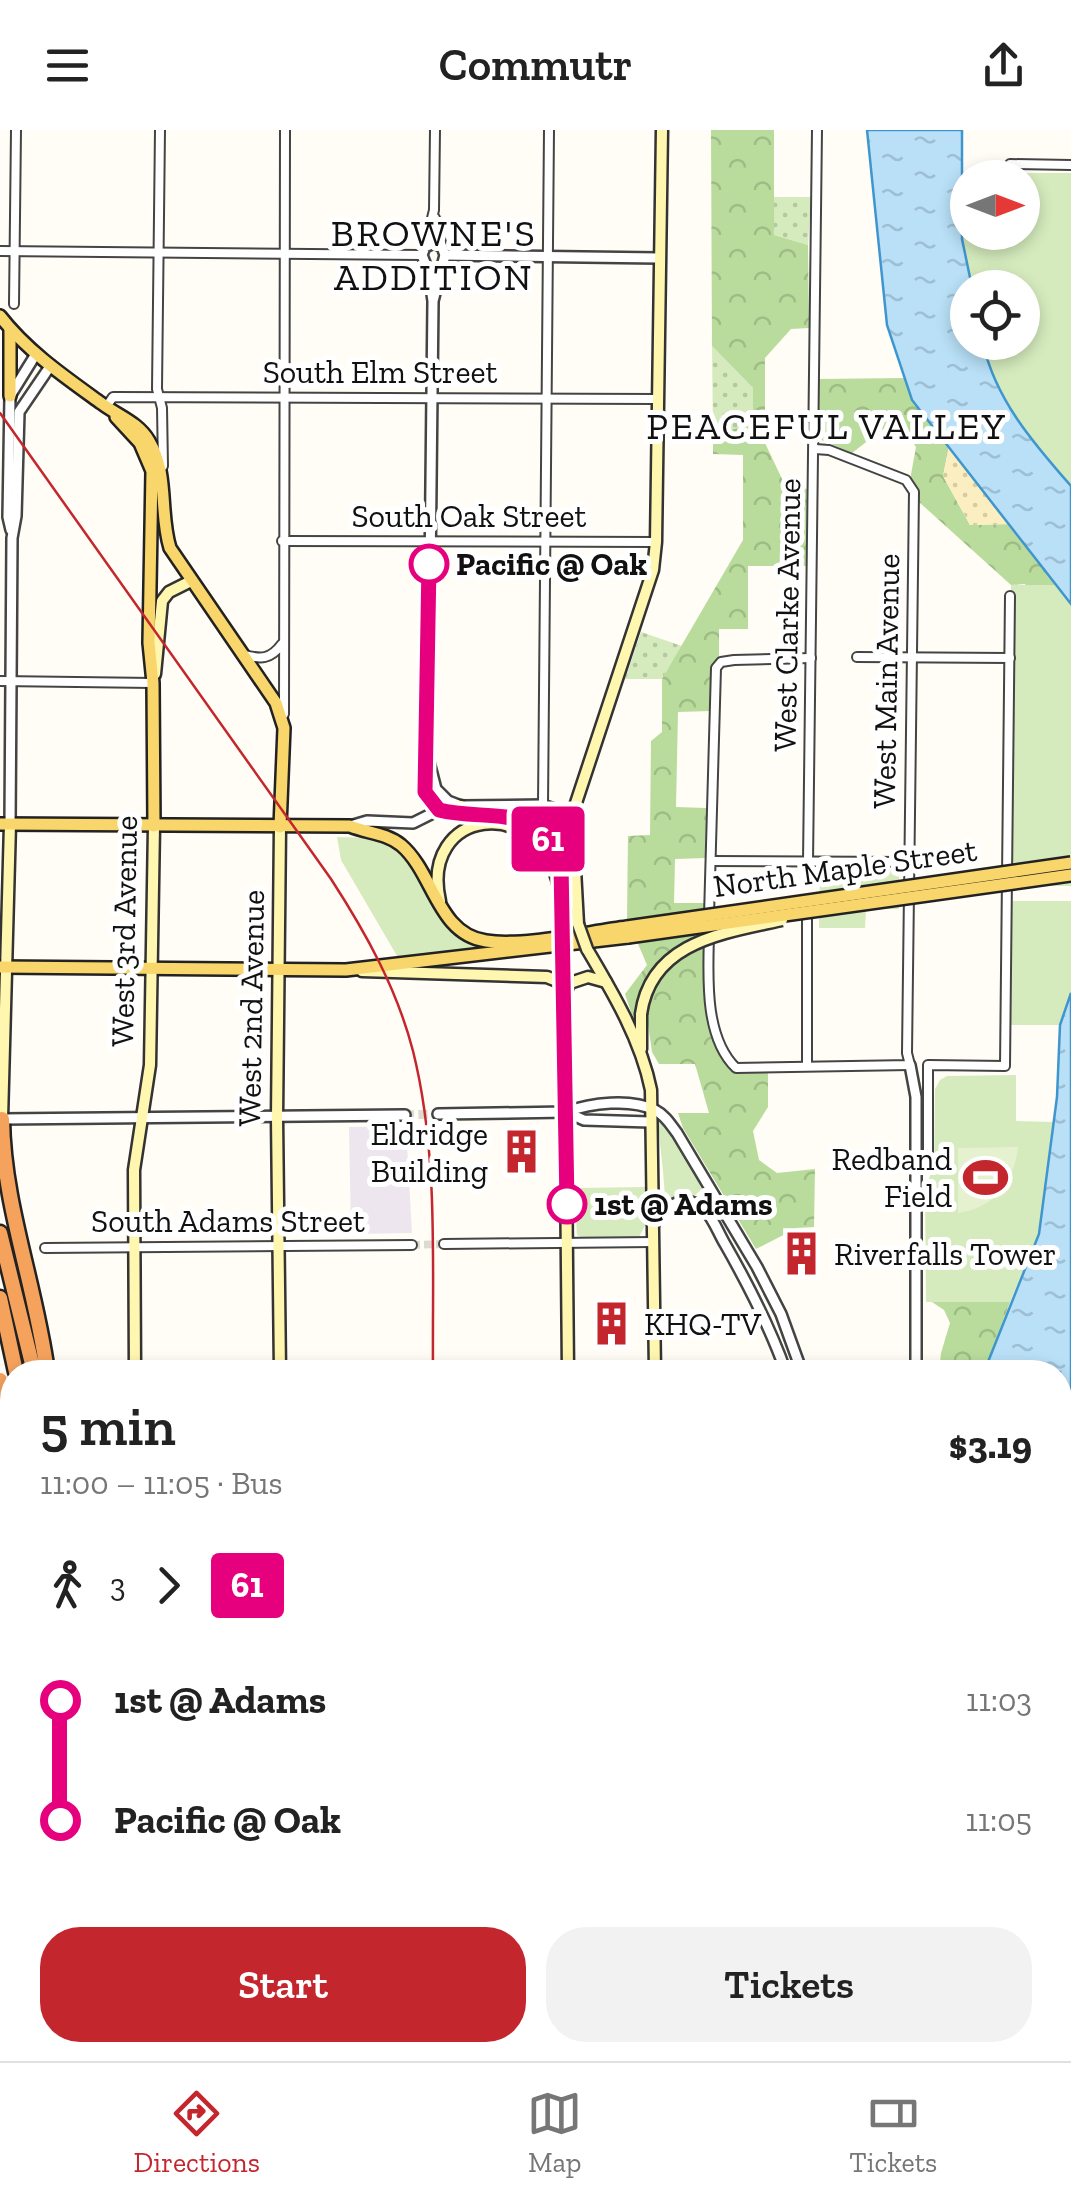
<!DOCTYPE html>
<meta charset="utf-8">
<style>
body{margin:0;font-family:"Zilla Slab",serif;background:#f2f2f2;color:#222;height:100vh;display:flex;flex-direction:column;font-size:38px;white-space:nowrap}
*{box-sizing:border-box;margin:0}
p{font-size:32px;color:#767676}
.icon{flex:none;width:55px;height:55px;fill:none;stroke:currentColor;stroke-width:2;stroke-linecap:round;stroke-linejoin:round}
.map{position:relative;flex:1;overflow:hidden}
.sheet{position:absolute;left:0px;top:1230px;width:1072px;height:702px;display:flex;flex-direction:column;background:#fff;border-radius:40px 40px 0 0;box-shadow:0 5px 15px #0003}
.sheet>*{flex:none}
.badge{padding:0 20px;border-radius:8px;font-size:35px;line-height:65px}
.needle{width:65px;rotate:90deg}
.tools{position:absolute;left:950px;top:30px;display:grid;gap:20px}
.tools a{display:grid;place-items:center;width:90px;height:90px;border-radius:50%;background:#fff;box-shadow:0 5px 15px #0003;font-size:50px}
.map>.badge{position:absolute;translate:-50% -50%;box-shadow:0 0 0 5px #fff}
.legs{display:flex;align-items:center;gap:15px;height:110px;padding:0 40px;font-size:32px}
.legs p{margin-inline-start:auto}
.summary{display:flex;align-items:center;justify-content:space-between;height:170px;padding:0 40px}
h1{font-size:55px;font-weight:600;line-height:75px}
.primary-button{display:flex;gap:20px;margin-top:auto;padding:20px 40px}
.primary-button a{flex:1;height:115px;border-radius:40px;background:#c4262e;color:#fff;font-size:40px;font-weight:600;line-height:115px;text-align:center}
.primary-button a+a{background:#f2f2f2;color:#222}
ul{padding:0 40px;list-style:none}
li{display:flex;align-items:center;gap:35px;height:120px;font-size:38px}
li i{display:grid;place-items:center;width:15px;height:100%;margin:0 12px;background:currentColor}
li i::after{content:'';width:25px;height:25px;margin:-12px;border:8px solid;border-radius:50%;background:#fff}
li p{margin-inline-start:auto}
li:first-child i{background:linear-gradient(#0000 50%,currentColor 0)}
li:last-child i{background:linear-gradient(currentColor 50%,#0000 0)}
header{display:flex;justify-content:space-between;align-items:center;height:130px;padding:0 40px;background:#fff;font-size:45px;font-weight:600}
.tabs{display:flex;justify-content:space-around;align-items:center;height:140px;border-top:2px solid #e0e0e0;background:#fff;font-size:28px;color:#767676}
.tabs a{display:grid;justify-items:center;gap:5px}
.tabs .active{color:#c4262e}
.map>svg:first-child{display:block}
.industrial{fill:#eee6ef}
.grass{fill:url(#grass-dots)}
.forest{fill:url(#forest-crowns)}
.sand{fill:url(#sand-dots)}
.park{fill:#d5ebbd;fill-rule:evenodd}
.pitch{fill:#e6f2cf}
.water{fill:url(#water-ripples);stroke:#3f96cf;stroke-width:2.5}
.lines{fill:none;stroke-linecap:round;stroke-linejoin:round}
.minor-tunnel{stroke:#dbdad3;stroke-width:8;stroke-dasharray:8 4;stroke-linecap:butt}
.tertiary-tunnel{stroke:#dbdad3;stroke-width:9;stroke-dasharray:9 4.5;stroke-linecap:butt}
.minor-casing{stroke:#444;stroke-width:12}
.tertiary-casing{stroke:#444;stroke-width:14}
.secondary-casing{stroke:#333;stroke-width:15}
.primary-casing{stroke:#222;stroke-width:16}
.motorway-casing{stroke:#222;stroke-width:19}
.minor{stroke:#fff;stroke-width:8}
.tertiary{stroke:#fff;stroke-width:9}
.secondary{stroke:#fff6b0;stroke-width:10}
.primary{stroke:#f9d66b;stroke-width:11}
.motorway{stroke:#f5a25d;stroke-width:14}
.rail{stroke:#c4262e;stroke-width:2.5}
.secondary-bridge-casing{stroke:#333;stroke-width:15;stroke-linecap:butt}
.primary-bridge-casing{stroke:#222;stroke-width:16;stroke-linecap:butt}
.motorway-bridge-casing{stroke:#222;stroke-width:19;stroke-linecap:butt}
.secondary-bridge{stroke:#fff6b0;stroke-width:10}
.primary-bridge{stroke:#f9d66b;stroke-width:11}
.motorway-bridge{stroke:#f5a25d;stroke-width:14}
.line-1-casing{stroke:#fff;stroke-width:22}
.line-1{stroke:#e6007e;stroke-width:15}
.stop-1-dot{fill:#fff;stroke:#e6007e;stroke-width:5}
.labels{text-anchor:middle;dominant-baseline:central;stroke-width:10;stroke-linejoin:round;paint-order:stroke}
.street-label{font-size:32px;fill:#111;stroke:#fff}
.stop-label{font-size:32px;font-weight:bold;fill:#111;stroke:#fff;text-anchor:start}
.poi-label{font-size:32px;fill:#111;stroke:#fff;text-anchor:end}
.quarter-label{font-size:38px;letter-spacing:2.5px;fill:#111;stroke:#fff}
</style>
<header><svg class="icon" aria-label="menu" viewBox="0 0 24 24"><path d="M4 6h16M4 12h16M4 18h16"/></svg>Commutr<svg class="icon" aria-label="share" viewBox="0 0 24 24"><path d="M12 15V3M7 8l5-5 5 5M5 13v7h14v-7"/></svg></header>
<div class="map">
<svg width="1071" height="1931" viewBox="0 0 1071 1931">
<defs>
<pattern id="grass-dots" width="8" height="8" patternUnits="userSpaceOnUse" patternTransform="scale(2.5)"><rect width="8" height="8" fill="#d5ebbd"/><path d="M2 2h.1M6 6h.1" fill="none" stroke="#b6c8a1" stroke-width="1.8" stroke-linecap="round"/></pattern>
<pattern id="forest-crowns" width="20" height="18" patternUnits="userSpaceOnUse" patternTransform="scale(2.5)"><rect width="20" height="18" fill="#b9dc9c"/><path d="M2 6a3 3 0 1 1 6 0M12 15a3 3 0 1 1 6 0" fill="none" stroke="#9ebc85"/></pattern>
<pattern id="sand-dots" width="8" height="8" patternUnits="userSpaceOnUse" patternTransform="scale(2.5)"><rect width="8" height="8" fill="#fbeec1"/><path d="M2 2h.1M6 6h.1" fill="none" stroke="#d6cba5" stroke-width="1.8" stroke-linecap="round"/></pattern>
<pattern id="water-ripples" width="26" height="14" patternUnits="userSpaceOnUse" patternTransform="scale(2.5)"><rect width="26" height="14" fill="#b9e0f7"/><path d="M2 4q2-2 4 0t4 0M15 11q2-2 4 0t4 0" fill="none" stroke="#9ebfd3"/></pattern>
</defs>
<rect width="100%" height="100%" fill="#fffdf5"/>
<!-- industrial -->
<polygon class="industrial" points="406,996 412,1103 351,1104 349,997"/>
<!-- grass -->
<g class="grass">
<polygon points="774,67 811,67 808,115 774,105"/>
<polygon points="712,216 753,258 753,295 713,304"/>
<polygon points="641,502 682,516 662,549 625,549"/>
</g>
<!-- forest -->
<g class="forest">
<path d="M711,0H774V105L808,115L809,198L791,199L765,228V313L784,353L807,359L806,436H748V499H719V528L712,536L711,581L678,582L676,677L706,678V728L675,729L674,773H706C706,805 700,928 736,939C746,942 759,940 768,940V977L753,1001L759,1030L777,1043L815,1039L814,1097L797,1098L756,1119L683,998L678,983H709L695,934H659L652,922L647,887L632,885L625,864L647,835L627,788L628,706L650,705L651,611L662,602V549L743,410V325L713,324V304L753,294V258L712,216Z"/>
<polygon points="905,248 912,270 949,316 943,346 970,395 1011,394 1071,474 1039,488 1025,454 1011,455 919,372 910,350 916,317 903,298 883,299 852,323 819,309 818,249"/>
<polygon points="932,1172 1010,1172 984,1242 939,1242 941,1223 950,1193 944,1180"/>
</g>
<!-- sand -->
<polygon class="sand" points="949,316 1011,394 970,395 943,346"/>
<!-- park -->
<g class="park">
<path d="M963,43H1071V356C1034,314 995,269 983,213L1022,212V158L972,157L962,109ZM968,48H1022V102H968Z"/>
<polygon points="1011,455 1059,455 1071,474 1071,756 1007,756"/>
<path d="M337,707C353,708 371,706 385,712C419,728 424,771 446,797C457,809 474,814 489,818L400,831L341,730Z"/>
<polygon points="820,739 899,740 899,779 866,779 865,798 819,798"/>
<polygon points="1007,771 1071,771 1071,863 1060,895 1006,895"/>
<polygon points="1016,945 1016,991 1054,992 1039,1104 1010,1172 926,1172 925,1057 934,1037 935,959 940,950 947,946"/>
<path d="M661,989L705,1056L693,1067L682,1065L665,1070C664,1042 660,1018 658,990Z"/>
<polygon points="646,1057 648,1090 639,1107 585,1109 577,1105 574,1058"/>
</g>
<!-- pitch -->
<path class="pitch" d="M1018,1017C1014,1052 994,1078 958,1083V1018Z"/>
<!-- water -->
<g class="water">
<path d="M867,0H962V109L972,157L968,158V212L983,213C995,269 1034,314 1071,356V474L912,270L887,195Z"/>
<polygon points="1071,863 1071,1521 1060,1513 1060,1242 984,1242 1039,1104 1057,967 1060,895"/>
</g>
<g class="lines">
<!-- minor-tunnel -->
<polyline class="minor-tunnel" points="412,1115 444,1114"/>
<!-- tertiary-tunnel -->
<polyline class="tertiary-tunnel" points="405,985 438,984"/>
<defs>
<g id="minor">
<polyline points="160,0 157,259 162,278 163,336"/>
<polyline points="1010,34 1071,35"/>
<polyline points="435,88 442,117"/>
<polyline points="425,117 434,80 435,0"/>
<polyline points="0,121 422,125"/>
<polyline points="14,174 16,0"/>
<polyline points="106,277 113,267 658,269"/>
<polyline points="282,411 656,412"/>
<path d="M244,525C261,529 270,530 282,514"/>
<polyline points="857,527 1010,528"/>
<polyline points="0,551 153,553"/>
<polyline points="284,584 285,0"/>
<polyline points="543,675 549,0"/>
<polyline points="711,731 908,732"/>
<polyline points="808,732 817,0"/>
<polyline points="709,786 716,538 721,532 734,530 811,528"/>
<polyline points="807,789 807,936"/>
<path d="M709,805C708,846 704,907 736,938L910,935L907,923L914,362L906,350L829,320L815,319"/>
<polyline points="916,1040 923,1036 928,1023 928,935 1005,936 1010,466"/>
<polyline points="444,1114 653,1112"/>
<polyline points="45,1118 412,1115"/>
</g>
<g id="tertiary">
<polyline points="445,125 659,128"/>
<path d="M433,171L445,125L442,117L434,113L425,117L422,125L429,143L433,171L428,628C419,648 423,665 439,680"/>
<polyline points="11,400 8,387 10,266 36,224"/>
<polyline points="428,628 436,659 448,671 461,676 543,675 572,685"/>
<polyline points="543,675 540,694 561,734"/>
<polyline points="10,694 12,408 16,386 19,282 51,235"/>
<polyline points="350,696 367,691 413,693 439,680 512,687 544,704"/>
<polyline points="910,935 916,967 916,1242"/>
<polyline points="566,982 584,990 650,992"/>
<path d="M438,984L566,982C591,973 630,968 655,980C665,985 671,995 677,1003L757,1137L781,1184L802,1242"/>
<polyline points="2,989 405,985"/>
<path d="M654,1094C663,1075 687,1062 705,1080C713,1088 719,1104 725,1114C749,1156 770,1197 786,1242"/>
<polyline points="764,1931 764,1920"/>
</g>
<g id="secondary">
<polyline points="155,544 162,471 169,462 191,451"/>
<polyline points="439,680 461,676"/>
<path d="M440,771C419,679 538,662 559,757"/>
<polyline points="578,794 572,685 653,440 656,412 662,0"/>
<polyline points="562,796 561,734 570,691"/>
<path d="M587,819C613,863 641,910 651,960L655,1242"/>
<polyline points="564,822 568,1242"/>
<polyline points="362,841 547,847 557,851 565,862 570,853 588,847 606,852"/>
<polyline points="641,919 641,884"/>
<polyline points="2,989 10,694"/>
<polyline points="135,1242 134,1040 150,935 154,696"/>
<polyline points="280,1242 277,988 280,697"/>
<polyline points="1060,1538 1071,1538"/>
<polyline points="0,1547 12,1547"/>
<polyline points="0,1662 12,1676"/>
<polyline points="1060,1686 1070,1717 1071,1770"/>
<polyline points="0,1690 12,1689"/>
<polyline points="141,1920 141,1931"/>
<polyline points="284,1920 284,1931"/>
<polyline points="573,1920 573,1931"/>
<polyline points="661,1920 661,1931"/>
<polyline points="916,1920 916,1931"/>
</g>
<g id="primary">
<path d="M0,186C27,221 65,247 101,273C118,286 138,292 149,311C169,344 159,383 170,418L276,573L284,598L280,697"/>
<polyline points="10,199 10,266"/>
<polyline points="116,287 140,313 152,341 149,513 153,553 154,696"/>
<path d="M0,694L350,696C367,703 386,703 401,715C434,743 437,804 486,811C524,817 587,802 627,797"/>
<polyline points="0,837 346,840 628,807"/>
</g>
<g id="motorway">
<path d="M2,989C3,1075 36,1157 47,1242"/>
<polyline points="0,1103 34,1242"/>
<polyline points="0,1168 16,1242"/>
<polyline points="0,1292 12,1346"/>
<polyline points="0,1373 12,1508"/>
<polyline points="0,1539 12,1539"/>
<polyline points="20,1920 21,1931"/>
<polyline points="41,1920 41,1931"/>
<polyline points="59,1920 59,1931"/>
</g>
</defs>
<!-- minor casing -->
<use href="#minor" class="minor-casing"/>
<!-- tertiary casing -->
<use href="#tertiary" class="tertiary-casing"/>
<!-- secondary casing -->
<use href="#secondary" class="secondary-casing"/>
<!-- primary casing -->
<use href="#primary" class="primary-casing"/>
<!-- motorway casing -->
<use href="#motorway" class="motorway-casing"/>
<!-- minor -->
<use href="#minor" class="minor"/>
<!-- tertiary -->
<use href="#tertiary" class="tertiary"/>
<!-- secondary -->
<use href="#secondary" class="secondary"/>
<!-- primary -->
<use href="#primary" class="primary"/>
<!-- motorway -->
<use href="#motorway" class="motorway"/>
<!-- rail -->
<g class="rail">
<path d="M0,283L331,749C366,803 397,859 413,921C439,1025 432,1136 433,1242"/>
<polyline points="438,1920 438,1931"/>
</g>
<defs>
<g id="secondary-bridge">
<polyline points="578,794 587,819"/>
<polyline points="562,796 564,822"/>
<path d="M641,884C651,812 723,803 782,790"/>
</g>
<g id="primary-bridge">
<polyline points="627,797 1071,733"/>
<polyline points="628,807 1071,745"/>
</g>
<polyline id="motorway-bridge" points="0,1250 12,1322"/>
</defs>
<!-- secondary-bridge casing -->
<use href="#secondary-bridge" class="secondary-bridge-casing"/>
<!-- primary-bridge casing -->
<use href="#primary-bridge" class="primary-bridge-casing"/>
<!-- motorway-bridge casing -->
<use href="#motorway-bridge" class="motorway-bridge-casing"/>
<!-- secondary-bridge -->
<use href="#secondary-bridge" class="secondary-bridge"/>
<!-- primary-bridge -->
<use href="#primary-bridge" class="primary-bridge"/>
<!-- motorway-bridge -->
<use href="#motorway-bridge" class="motorway-bridge"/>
</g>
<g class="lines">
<defs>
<path id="line-1" d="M429,434L425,662L439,680C487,692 541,671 561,734L567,1074"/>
</defs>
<!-- line-1 casing -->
<use href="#line-1" class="line-1-casing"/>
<!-- line-1 -->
<use href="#line-1" class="line-1"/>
</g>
<!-- icons -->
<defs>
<symbol id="building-bare" viewBox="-9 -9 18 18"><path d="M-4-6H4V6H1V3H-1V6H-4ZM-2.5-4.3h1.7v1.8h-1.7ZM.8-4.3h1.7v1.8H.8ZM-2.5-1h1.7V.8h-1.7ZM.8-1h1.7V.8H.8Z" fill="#c4262e" stroke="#fff" stroke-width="2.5" paint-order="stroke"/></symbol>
<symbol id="stadium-bare" viewBox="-9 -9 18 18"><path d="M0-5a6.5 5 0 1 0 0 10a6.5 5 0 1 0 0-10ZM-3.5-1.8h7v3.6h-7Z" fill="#c4262e" stroke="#fff" stroke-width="2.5" paint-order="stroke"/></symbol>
</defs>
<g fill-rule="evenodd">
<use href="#building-bare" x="490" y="990" width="63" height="63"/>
<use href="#stadium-bare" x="954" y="1016" width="63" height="63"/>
<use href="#building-bare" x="770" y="1092" width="63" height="63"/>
<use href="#building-bare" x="580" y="1162" width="63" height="63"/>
</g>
<!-- markers -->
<g class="stop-1-dot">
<circle cx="429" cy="434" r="18"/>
<circle cx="567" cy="1074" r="18"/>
</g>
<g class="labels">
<!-- street labels -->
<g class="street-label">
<text x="380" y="242">South Elm Street</text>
<text x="469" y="386">South Oak Street</text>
<text transform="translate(787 485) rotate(-89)">West Clarke Avenue</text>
<text transform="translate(886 551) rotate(-89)">West Main Avenue</text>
<text transform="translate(845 738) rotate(-8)">North Maple Street</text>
<text transform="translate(124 801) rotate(-89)">West 3rd Avenue</text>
<text transform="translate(251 878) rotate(-89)">West 2nd Avenue</text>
<text x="228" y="1091">South Adams Street</text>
</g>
<!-- stop labels -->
<g class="stop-label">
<text x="456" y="434">Pacific @ Oak</text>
<text x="594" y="1074">1st @ Adams</text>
</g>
<!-- poi labels -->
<g class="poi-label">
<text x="488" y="1004">Eldridge<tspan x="488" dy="37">Building</tspan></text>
<text x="952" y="1029">Redband<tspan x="952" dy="37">Field</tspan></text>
<text x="834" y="1124" text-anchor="start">Riverfalls Tower</text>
<text x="644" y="1194" text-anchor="start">KHQ-TV</text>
</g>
<!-- quarter labels -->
<g class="quarter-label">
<text x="434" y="103">BROWNE'S<tspan x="434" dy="44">ADDITION</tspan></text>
<text x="827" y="296">PEACEFUL VALLEY</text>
</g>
</g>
</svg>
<div class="tools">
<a><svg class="needle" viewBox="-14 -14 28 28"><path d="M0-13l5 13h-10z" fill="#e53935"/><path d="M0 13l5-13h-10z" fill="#767676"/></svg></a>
<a><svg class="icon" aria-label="locate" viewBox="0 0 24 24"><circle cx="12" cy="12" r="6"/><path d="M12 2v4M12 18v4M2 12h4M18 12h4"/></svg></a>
</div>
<b class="badge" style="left:548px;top:709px;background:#e6007e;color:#fff">61</b>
<section class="sheet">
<div class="summary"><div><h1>5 min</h1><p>11:00 – 11:05 · Bus</p></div><b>$3.19</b></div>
<div class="legs"><svg class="icon" aria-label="walk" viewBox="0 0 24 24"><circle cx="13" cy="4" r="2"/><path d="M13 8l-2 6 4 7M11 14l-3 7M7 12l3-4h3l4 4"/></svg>3<svg class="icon" aria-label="forward" viewBox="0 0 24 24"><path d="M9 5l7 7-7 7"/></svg><b class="badge" style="background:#e6007e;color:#fff">61</b></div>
<ul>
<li><i style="color:#e6007e"></i><b>1st @ Adams</b><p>11:03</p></li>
<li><i style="color:#e6007e"></i><b>Pacific @ Oak</b><p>11:05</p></li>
</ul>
<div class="primary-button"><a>Start</a><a>Tickets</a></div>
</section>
</div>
<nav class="tabs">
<a class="active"><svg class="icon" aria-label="directions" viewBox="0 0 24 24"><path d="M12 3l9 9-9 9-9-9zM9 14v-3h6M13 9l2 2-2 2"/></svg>Directions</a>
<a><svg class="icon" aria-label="map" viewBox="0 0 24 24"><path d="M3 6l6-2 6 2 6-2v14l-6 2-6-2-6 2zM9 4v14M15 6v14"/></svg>Map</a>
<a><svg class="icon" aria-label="tickets" viewBox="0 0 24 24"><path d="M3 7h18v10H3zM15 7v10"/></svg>Tickets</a>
</nav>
